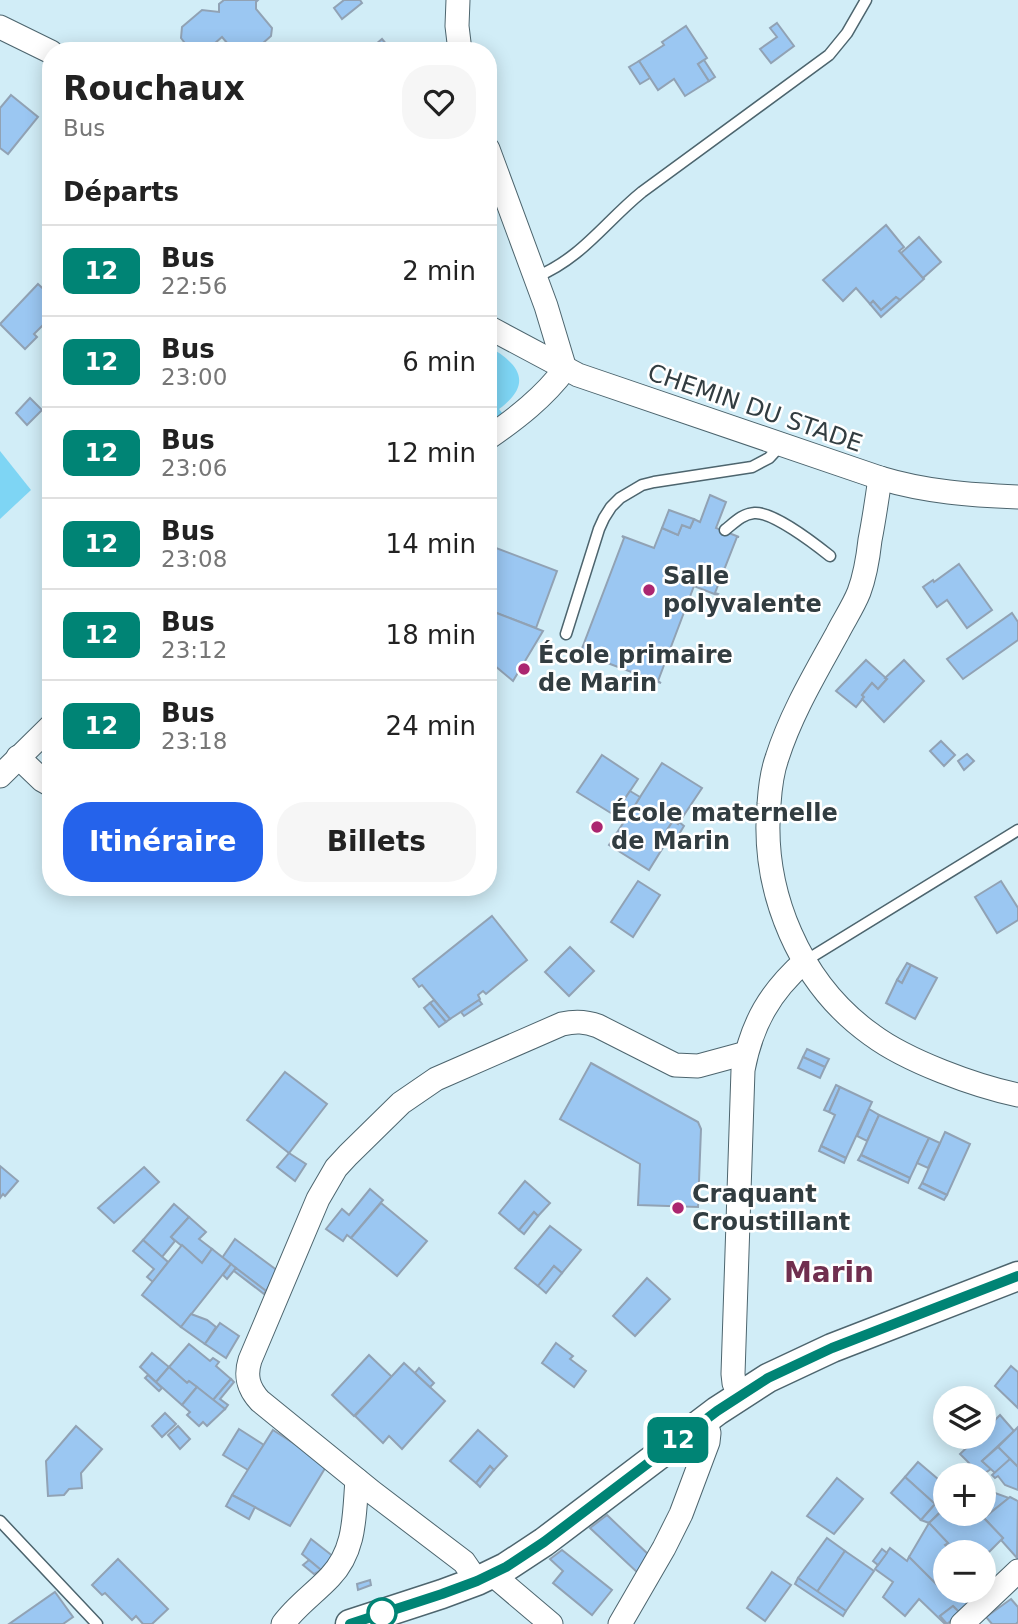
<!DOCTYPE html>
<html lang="fr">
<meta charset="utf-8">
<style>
body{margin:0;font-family:"DejaVu Sans",sans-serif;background:#f6f6f6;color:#222;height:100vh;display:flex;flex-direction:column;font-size:26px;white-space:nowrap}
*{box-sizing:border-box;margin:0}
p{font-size:23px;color:#767676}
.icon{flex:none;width:38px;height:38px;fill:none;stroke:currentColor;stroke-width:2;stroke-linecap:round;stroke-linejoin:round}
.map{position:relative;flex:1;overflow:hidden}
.panel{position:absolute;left:42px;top:42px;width:455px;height:854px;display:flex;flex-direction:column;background:#fff;border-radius:28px;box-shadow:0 4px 18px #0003}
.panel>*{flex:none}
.badge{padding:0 14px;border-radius:10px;font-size:24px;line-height:46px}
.controls{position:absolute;left:933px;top:1386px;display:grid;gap:14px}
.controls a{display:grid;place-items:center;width:63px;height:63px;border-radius:50%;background:#fff;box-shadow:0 4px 18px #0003;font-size:35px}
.map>.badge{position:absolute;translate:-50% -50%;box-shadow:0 0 0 4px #fff}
h2{padding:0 21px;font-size:26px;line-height:63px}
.round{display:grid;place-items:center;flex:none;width:74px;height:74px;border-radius:28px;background:#f6f6f6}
.head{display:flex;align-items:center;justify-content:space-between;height:119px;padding:0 21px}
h1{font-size:33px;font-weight:700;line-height:52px}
.primary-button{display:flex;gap:14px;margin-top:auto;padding:14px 21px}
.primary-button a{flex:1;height:80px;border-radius:28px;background:#2563eb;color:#fff;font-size:28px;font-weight:700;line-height:80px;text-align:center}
.primary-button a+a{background:#f6f6f6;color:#222}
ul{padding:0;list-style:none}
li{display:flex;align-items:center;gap:21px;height:91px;padding:0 21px;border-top:2px solid #e0e0e0}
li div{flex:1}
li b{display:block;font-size:26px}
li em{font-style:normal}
li .badge{min-width:77px;font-weight:700;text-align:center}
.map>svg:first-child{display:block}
.green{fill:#7ed5f4}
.building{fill:#9bc7f2;stroke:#91a2b4;stroke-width:2}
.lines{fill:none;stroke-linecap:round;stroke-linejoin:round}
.service-casing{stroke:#4d656e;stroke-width:13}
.minor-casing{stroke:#4d656e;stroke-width:25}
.tertiary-casing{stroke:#4d656e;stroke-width:31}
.service{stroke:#fff;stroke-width:10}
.minor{stroke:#fff;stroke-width:23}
.tertiary{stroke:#fff;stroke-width:28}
.line-casing{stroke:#fff;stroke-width:16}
.line{stroke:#008475;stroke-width:10}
.poi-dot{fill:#ab2670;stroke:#fff;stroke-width:2.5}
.stop-dot{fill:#fff;stroke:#008475;stroke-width:3.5}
.labels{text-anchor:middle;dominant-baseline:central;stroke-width:5;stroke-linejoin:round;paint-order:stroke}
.street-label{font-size:24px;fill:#323d41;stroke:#fff}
.poi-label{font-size:24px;font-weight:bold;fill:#323d41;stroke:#fff;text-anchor:start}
.quarter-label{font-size:28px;font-weight:bold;fill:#702f4f;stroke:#fff}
</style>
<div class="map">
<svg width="1018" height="1624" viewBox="0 0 1018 1624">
<rect width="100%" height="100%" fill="#d1edf7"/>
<!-- green -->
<g class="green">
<path d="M488,346C519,364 534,383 499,409L503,414L488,424Z"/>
<polygon points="0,451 31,490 0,519"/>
</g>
<!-- building -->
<g class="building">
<polygon points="224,0 258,0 256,2 256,9 272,28 271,36 254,51 234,51 222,37 206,51 191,51 181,38 182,27 202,10 219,12 219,4"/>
<polygon points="344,0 360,0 362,3 342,19 334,8"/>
<polygon points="777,23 794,46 771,63 760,49 777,37 770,28"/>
<polygon points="686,26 707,58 698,64 709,81 685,96 674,79 658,90 639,61 664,45 662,42"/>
<polygon points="382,39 392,51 368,51"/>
<polygon points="704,60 715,77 709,81 698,64"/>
<polygon points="639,61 650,78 640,84 629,67"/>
<polygon points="11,95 38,117 8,154 0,148 0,108"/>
<polygon points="886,225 904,247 899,251 924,279 900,300 896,297 881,310 873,301 870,304 856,288 843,301 823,280"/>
<polygon points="919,237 941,262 923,278 901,253"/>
<polygon points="38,284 51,296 51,317 34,334 37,337 25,349 0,324"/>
<polygon points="896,297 900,300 881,317 870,304 873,301 881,310"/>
<polygon points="30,398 42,410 27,425 16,413"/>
<polygon points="710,495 726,502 716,528 739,537 737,537 715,593 718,594 717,595 694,586 658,681 661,683 578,652 581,651 624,538 622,536 654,548 662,528 678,535 682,525 690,528 694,519 700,522"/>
<polygon points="669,510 694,519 690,528 682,525 678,535 662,528"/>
<polygon points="488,545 557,571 536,628 494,612 488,621"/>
<polygon points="959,564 992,610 967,628 947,600 937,607 923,587 933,580 934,582"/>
<polygon points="494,612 543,631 513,681 488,660 488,621"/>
<polygon points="1012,613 1018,622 1018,640 963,679 947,659"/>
<polygon points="866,660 887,679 878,689 872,683 862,695 864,697 856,707 836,691"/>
<polygon points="904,660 924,681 884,722 862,699 864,697 862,695 872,683 878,689 887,679 885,678"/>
<polygon points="941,741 955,755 944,766 930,751"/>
<polygon points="967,754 974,761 964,770 958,761"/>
<polygon points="602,755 638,779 614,815 577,792"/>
<polygon points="662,763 702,788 678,824 673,821 667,830 672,833 649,870 609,845"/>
<polygon points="630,791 640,797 632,810 622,803"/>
<polygon points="673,821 678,824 679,822 684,826 676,839 671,836 672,833 667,830"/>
<polygon points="638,881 660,895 633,937 611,922"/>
<polygon points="1001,881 1018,908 1018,920 997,933 975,897"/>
<polygon points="492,916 527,960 486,994 483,991 478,995 480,999 479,1000 450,1019 422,985 419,987 413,979"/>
<polygon points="570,947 594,971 569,996 545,972"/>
<polygon points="907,963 911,965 902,983 897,980"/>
<polygon points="911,965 937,978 915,1019 886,1003 897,980 902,983"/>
<polygon points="434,1000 450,1019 446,1022 430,1003"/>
<polygon points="479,1000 482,1004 464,1016 461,1012"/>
<polygon points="430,1003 446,1022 439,1027 424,1008"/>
<polygon points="807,1049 829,1059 825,1067 803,1057"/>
<polygon points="803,1057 825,1067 820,1078 798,1068"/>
<polygon points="591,1063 698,1122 701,1129 698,1207 638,1205 640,1164 560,1119"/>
<polygon points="285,1072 327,1104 289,1153 247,1120"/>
<polygon points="836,1085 840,1087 829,1112 824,1110"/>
<polygon points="840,1087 872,1102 846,1158 821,1146 835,1115 829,1112"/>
<polygon points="869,1109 879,1115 867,1141 857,1136"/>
<polygon points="879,1115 929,1138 910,1178 861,1155"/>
<polygon points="945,1132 970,1144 947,1195 922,1183"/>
<polygon points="929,1138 940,1143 928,1168 917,1163"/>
<polygon points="821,1146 846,1158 844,1163 819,1151"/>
<polygon points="289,1153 306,1164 295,1181 277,1167"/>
<polygon points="861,1155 910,1178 908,1183 858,1160"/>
<polygon points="0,1166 18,1181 5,1196 3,1194 0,1198"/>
<polygon points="144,1167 159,1182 114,1223 98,1208"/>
<polygon points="525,1181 550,1203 538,1216 534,1212 519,1230 499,1213"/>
<polygon points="922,1183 947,1195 944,1200 919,1188"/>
<polygon points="370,1189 383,1200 351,1238 347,1235 343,1241 326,1229 342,1209 349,1215"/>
<polygon points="381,1203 427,1241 397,1276 351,1238"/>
<polygon points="174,1204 189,1217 171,1237 175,1241 162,1257 143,1240"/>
<polygon points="534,1212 538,1216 524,1234 519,1230"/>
<polygon points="189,1217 206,1232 199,1239 212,1249 202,1263 171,1237"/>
<polygon points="550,1226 581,1250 562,1273 554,1266 538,1286 515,1268"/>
<polygon points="235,1239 278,1271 266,1291 222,1258"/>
<polygon points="143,1240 168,1262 153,1282 147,1277 154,1269 133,1251"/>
<polygon points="182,1245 202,1263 212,1249 231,1264 181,1327 142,1295"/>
<polygon points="231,1264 236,1268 227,1279 223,1275"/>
<polygon points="554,1266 562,1273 546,1293 538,1286"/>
<polygon points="236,1268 266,1291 264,1294 234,1271"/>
<polygon points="647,1278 670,1299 635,1336 613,1316"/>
<polygon points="191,1314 207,1320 216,1327 205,1344 181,1327"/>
<polygon points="220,1323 239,1336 226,1358 205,1344"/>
<polygon points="556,1343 573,1356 570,1359 586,1371 574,1387 542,1363"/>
<polygon points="189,1344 210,1361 213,1358 219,1362 216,1366 231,1379 213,1400 189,1381 187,1383 169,1367"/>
<polygon points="152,1353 169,1367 156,1382 140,1367"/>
<polygon points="369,1355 392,1377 354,1416 332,1395"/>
<polygon points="404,1363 445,1401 402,1449 389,1436 383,1443 355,1416"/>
<polygon points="1011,1366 1018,1372 1018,1408 995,1386"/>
<polygon points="169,1367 187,1383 189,1381 197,1387 182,1405 156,1382"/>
<polygon points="419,1368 434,1383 430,1387 415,1373"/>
<polygon points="148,1375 162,1388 159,1391 145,1378"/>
<polygon points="231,1379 234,1382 220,1399 228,1405 225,1409 213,1400"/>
<polygon points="197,1387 225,1409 207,1426 203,1422 199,1426 187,1415 190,1412 182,1405"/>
<polygon points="165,1413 176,1424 162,1437 152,1426"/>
<polygon points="1000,1415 1014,1431 982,1461 991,1469 985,1473 974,1468 960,1454 978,1437 984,1437 984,1431"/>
<polygon points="76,1426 102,1449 81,1473 82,1488 69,1489 64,1495 48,1496 46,1461"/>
<polygon points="178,1426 190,1439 180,1449 168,1435"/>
<polygon points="1018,1427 1018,1467 998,1447"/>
<polygon points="239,1429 264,1445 248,1470 223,1455"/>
<polygon points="273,1430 327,1465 290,1526 232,1495"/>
<polygon points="478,1430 507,1456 494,1470 490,1466 476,1483 450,1461"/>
<polygon points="998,1447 1010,1459 995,1473 982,1461"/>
<polygon points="1010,1459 1018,1467 1018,1490 1005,1485 998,1476 995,1478 992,1475"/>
<polygon points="918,1462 945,1485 945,1494 935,1504 905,1477"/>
<polygon points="490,1466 494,1470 480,1487 476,1483"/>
<polygon points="905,1477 935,1504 921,1520 891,1493"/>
<polygon points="837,1478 863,1499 834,1534 807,1516"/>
<polygon points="984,1489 1009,1498 984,1518 980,1514 984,1514"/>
<polygon points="232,1495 255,1507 249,1519 226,1506"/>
<polygon points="1010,1497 1018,1501 1017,1558 1001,1540 1003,1538 984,1518"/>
<polygon points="936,1503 942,1510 929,1523 921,1520"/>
<polygon points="945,1508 945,1514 980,1514 1003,1538 984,1557 984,1552 952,1552 945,1545 948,1543 929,1523"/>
<polygon points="607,1515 650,1556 639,1574 590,1528"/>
<polygon points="929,1523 948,1543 945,1545 952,1552 945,1552 945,1591 954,1591 948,1596 909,1557"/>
<polygon points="827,1538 845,1551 817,1592 798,1578"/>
<polygon points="311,1539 334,1557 321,1570 302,1554"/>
<polygon points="890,1548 907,1561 909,1557 948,1596 954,1591 981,1591 960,1613 953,1606 940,1616 947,1624 945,1624 919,1599 905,1616 883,1597 893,1582 875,1569"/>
<polygon points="882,1549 887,1553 878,1565 873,1561"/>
<polygon points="562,1550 612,1590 592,1615 553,1583 563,1571 550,1559"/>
<polygon points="845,1551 874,1571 846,1611 817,1592"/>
<polygon points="118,1559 168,1609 152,1624 143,1624 136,1616 132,1620 105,1593 102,1595 92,1585"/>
<polygon points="309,1560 321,1570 314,1574 303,1565"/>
<polygon points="772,1572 791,1585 765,1621 747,1608"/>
<polygon points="798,1578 846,1611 843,1616 795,1584"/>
<polygon points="370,1580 371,1585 358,1590 357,1584"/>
<polygon points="55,1592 73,1617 63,1624 9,1624"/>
<polygon points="1011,1599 1018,1607 1018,1622 1016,1624 992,1624 986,1617"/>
<polygon points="953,1606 960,1613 947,1624 940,1616"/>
</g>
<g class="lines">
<defs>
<g id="service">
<path d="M536,277C582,258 605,222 642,192L829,55L847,33L866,0"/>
<path d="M725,530C734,523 742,514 754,513C772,511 815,544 830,556"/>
<polyline points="566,634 599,529 604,518 611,507 620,498 642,485 654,482 752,467 769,458 781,445"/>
<polyline points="805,961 1018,830"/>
<polyline points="0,1521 97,1624"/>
</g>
<g id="minor">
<polyline points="458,0 457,26 460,51"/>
<polyline points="0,27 51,52"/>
<polyline points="488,149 546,306 565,369"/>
<path d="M488,327L578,375L880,478C926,492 971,495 1018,497"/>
<path d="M488,438C517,418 544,397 565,369"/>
<path d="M880,478C877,499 874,520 870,540C868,558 865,576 859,592C853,607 844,620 837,634C815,674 791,714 777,758C772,772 770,789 769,804C761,892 800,984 872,1035C907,1061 975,1086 1018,1095"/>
<polyline points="18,757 42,780 51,785"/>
<polyline points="0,776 51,726"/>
<path d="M739,1396L734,1383L733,1374L743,1070C752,1023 770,992 805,961"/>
<polyline points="492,1574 551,1624"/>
<path d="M477,1581L464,1562L372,1492L260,1401C248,1388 245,1376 250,1360L318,1199L336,1168L348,1155L401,1103L436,1079L562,1024C575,1021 585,1021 598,1026L675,1065L698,1066L746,1053"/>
<path d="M283,1624C296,1606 315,1593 330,1577C356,1550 354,1515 357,1480"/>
<polyline points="620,1624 664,1548 681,1514 708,1442 709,1433 705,1420"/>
<polyline points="962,1624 1018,1571"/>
</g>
<polyline id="tertiary" points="350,1624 442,1594 477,1581 506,1567 544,1542 717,1411 768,1378 832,1348 1018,1276"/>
</defs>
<!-- service casing -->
<use href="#service" class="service-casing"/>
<!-- minor casing -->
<use href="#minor" class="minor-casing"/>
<!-- tertiary casing -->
<use href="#tertiary" class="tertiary-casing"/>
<!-- service -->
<use href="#service" class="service"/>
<!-- minor -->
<use href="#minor" class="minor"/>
<!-- tertiary -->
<use href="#tertiary" class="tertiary"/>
</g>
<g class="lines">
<defs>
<polyline id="line" points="350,1624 442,1594 477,1581 506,1567 544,1542 717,1411 768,1378 832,1348 1018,1276"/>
</defs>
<!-- line casing -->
<use href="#line" class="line-casing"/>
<!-- line -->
<use href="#line" class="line"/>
</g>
<!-- markers -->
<g class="poi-dot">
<circle cx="649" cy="590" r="7"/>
<circle cx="524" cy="669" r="7"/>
<circle cx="597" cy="827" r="7"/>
<circle cx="678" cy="1208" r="7"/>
</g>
<circle class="stop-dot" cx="382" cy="1613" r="14"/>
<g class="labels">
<!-- street labels -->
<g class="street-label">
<text transform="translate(755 408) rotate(19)">CHEMIN DU STADE</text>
</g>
<!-- poi labels -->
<g class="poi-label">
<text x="663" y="576">Salle<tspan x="663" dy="28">polyvalente</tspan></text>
<text x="538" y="655">École primaire<tspan x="538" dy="28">de Marin</tspan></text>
<text x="611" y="813">École maternelle<tspan x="611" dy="28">de Marin</tspan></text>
<text x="692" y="1194">Craquant<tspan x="692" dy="28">Croustillant</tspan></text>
</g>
<!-- quarter labels -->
<g class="quarter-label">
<text x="829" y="1272">Marin</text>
</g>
</g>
</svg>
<div class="controls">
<a><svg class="icon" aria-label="layers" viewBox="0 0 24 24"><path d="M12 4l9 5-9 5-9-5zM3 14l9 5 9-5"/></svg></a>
<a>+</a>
<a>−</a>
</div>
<b class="badge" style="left:678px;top:1440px;background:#008475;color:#fff">12</b>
<section class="panel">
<div class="head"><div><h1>Rouchaux</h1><p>Bus</p></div><a class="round"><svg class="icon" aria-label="heart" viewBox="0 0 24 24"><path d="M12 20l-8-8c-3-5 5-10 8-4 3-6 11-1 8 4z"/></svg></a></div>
<h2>Départs</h2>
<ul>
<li><span class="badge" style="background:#008475;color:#fff">12</span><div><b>Bus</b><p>22:56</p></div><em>2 min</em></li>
<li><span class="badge" style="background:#008475;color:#fff">12</span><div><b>Bus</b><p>23:00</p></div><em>6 min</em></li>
<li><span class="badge" style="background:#008475;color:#fff">12</span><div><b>Bus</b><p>23:06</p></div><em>12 min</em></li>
<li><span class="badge" style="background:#008475;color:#fff">12</span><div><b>Bus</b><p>23:08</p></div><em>14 min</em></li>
<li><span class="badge" style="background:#008475;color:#fff">12</span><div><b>Bus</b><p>23:12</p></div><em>18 min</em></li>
<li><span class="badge" style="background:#008475;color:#fff">12</span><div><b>Bus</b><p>23:18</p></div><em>24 min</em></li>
</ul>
<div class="primary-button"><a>Itinéraire</a><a>Billets</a></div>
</section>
</div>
